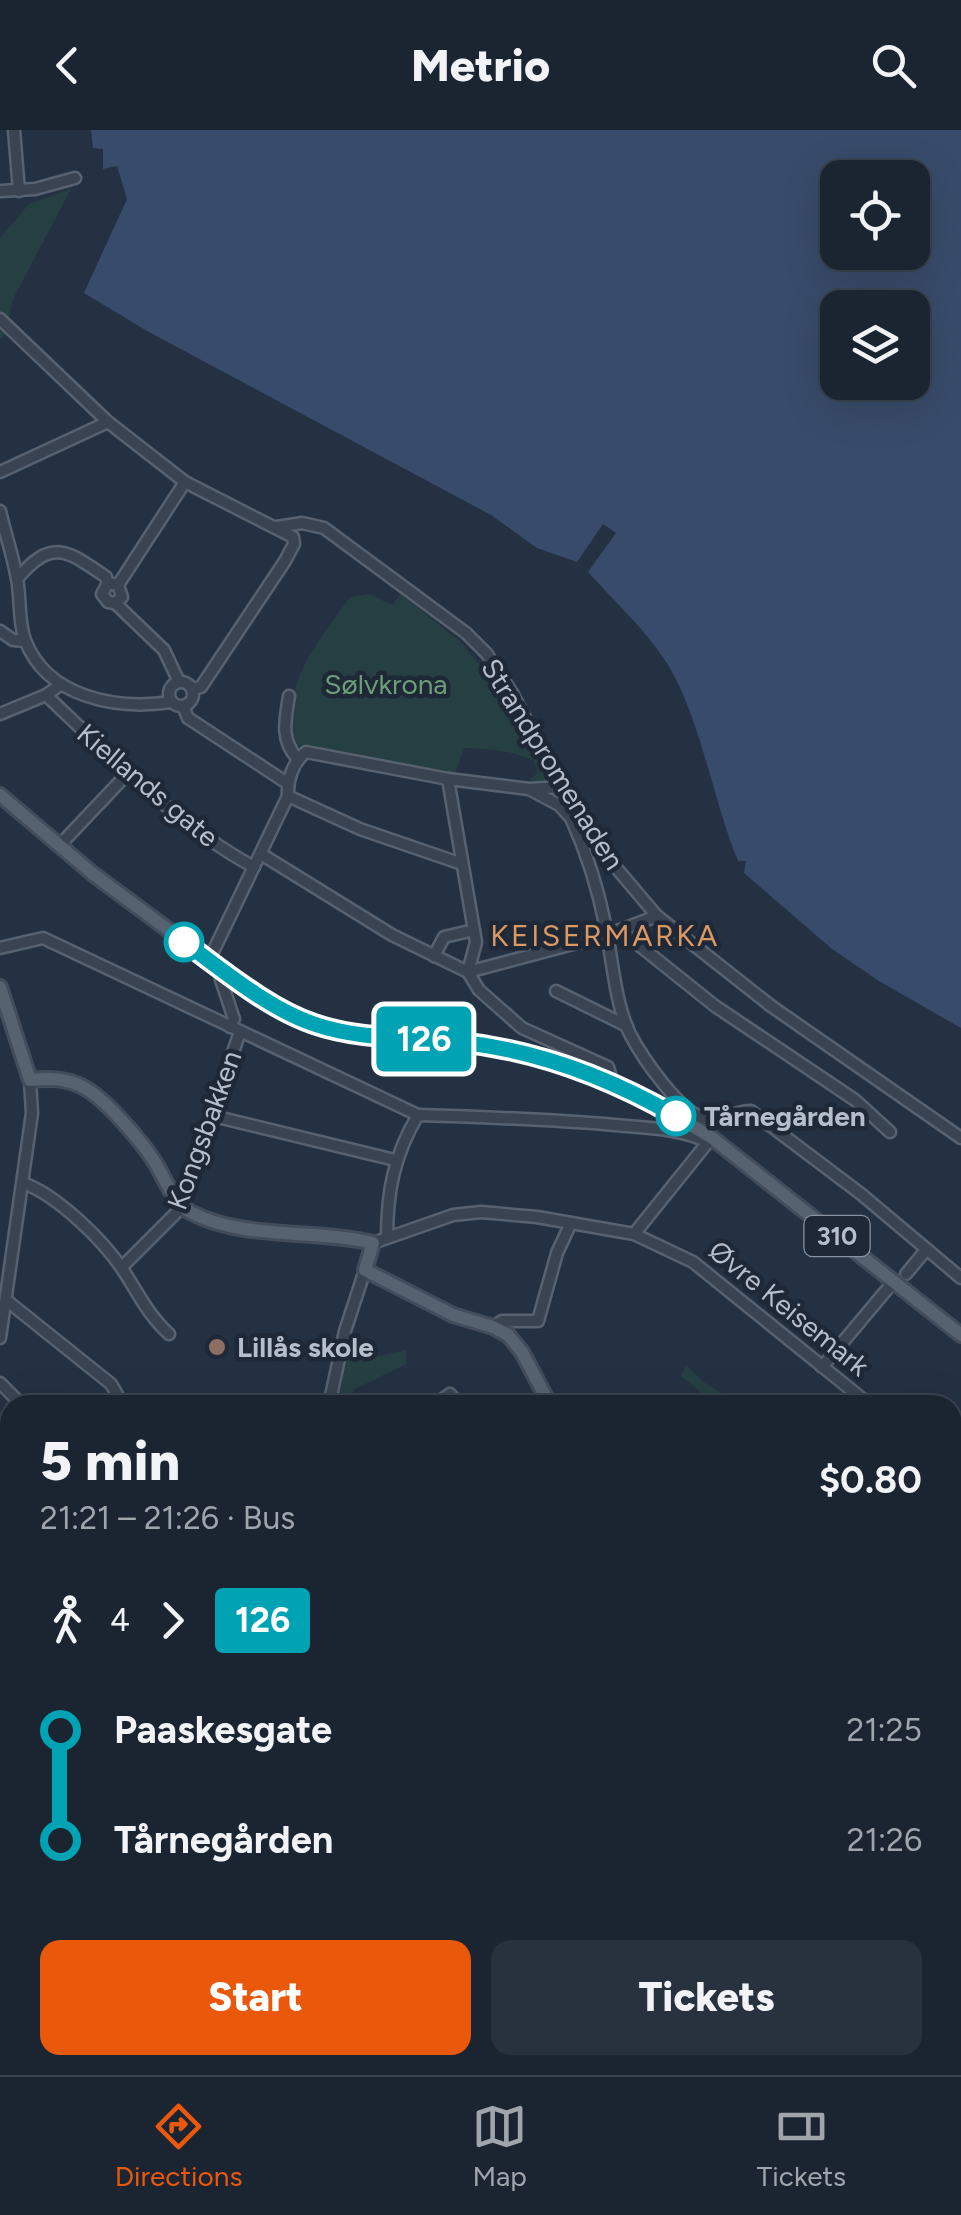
<!DOCTYPE html>
<meta charset="utf-8">
<style>
body{margin:0;font-family:Figtree,sans-serif;background:#28313e;color:#f1f3f6;height:100vh;display:flex;flex-direction:column;font-size:38px;white-space:nowrap}
*{box-sizing:border-box;margin:0}
p{font-size:32px;color:#a0a5ac}
.icon{flex:none;width:55px;height:55px;fill:none;stroke:currentColor;stroke-width:2;stroke-linecap:round;stroke-linejoin:round}
.map{position:relative;flex:1;overflow:hidden}
.panel{position:absolute;left:0px;top:1265px;width:962px;height:680px;display:flex;flex-direction:column;background:#1b2532;border-radius:30px 30px 0 0;box-shadow:0 10px 40px #0002,0 0 0 2px #39424d}
.panel>*{flex:none}
.badge{padding:0 20px;border-radius:8px;font-size:35px;line-height:65px}
.buttons{position:absolute;left:820px;top:30px;display:grid;gap:20px}
.buttons a{display:grid;place-items:center;width:110px;height:110px;border-radius:20px;background:#1b2532;box-shadow:0 10px 40px #0002,0 0 0 2px #39424d;font-size:50px}
.map>.badge{position:absolute;translate:-50% -50%;box-shadow:0 0 0 5px #fff}
.legs{display:flex;align-items:center;gap:15px;height:110px;padding:0 40px;font-size:32px}
.legs p{margin-inline-start:auto}
.head{display:flex;align-items:center;justify-content:space-between;height:170px;padding:0 40px}
h1{font-size:55px;font-weight:800;line-height:75px}
.action{display:flex;gap:20px;margin-top:auto;padding:20px 40px}
.action a{flex:1;height:115px;border-radius:20px;background:#ea580c;color:#fff;font-size:40px;font-weight:800;line-height:115px;text-align:center}
.action a+a{background:#28313e;color:#f1f3f6}
ul{padding:0 40px;list-style:none}
li{display:flex;align-items:center;gap:35px;height:110px;font-size:38px}
li i{display:grid;place-items:center;width:15px;height:100%;margin:0 12px;background:currentColor}
li i::after{content:'';width:25px;height:25px;margin:-12px;border:8px solid;border-radius:50%;background:#1b2532}
li p{margin-inline-start:auto}
li:first-child i{background:linear-gradient(#0000 50%,currentColor 0)}
li:last-child i{background:linear-gradient(currentColor 50%,#0000 0)}
header{display:flex;justify-content:space-between;align-items:center;height:130px;padding:0 40px;background:#1b2532;font-size:45px;font-weight:800}
.tabs{display:flex;justify-content:space-around;align-items:center;height:140px;border-top:2px solid #39424d;background:#1b2532;font-size:28px;color:#a0a5ac}
.tabs a{display:grid;justify-items:center;gap:5px}
.tabs .active{color:#ea580c}
.map>svg:first-child{display:block}
.green{fill:#263f43}
.water{fill:#384b6a;fill-rule:evenodd}
.pier{fill:#243142}
.lines{fill:none;stroke-linecap:round;stroke-linejoin:round}
.minor-casing{stroke:#57616f;stroke-width:15}
.major-casing{stroke:#434c5b;stroke-width:18}
.minor{stroke:#394351;stroke-width:10}
.major{stroke:#576271;stroke-width:12}
.line-1-casing{stroke:#fff;stroke-width:22}
.line-1{stroke:#00a3b4;stroke-width:15}
.stop-1-dot{fill:#fff;stroke:#00a3b4;stroke-width:5}
.education-dot{fill:#8d6e63;stroke:#1e2837;stroke-width:4}
.labels{text-anchor:middle;dominant-baseline:central;stroke-width:9;stroke-linejoin:round;paint-order:stroke}
.shield{fill:#1e2837;stroke:#88919f;stroke-width:2.5}
.shield-label{font-size:25px;font-weight:bold;fill:#b6becc}
.park-label{font-size:28px;fill:#6c9e78;stroke:#1e2837}
.street-label{font-size:28px;fill:#b6becc;stroke:#1e2837}
.stop-label{font-size:28px;font-weight:bold;fill:#b6becc;stroke:#1e2837;text-anchor:start}
.poi-label{font-size:28px;font-weight:bold;fill:#b6becc;stroke:#1e2837;text-anchor:start}
.neighbourhood-label{font-size:30px;letter-spacing:2.5px;fill:#da9862;stroke:#1e2837}
</style>
<header><svg class="icon" aria-label="back" viewBox="0 0 24 24"><path d="M15 5l-7 7 7 7"/></svg>Metrio<svg class="icon" aria-label="search" viewBox="0 0 24 24"><circle cx="10" cy="10" r="6"/><path d="M15 15l6 6"/></svg></header>
<div class="map">
<svg width="961" height="1945" viewBox="0 0 961 1945">
<rect width="100%" height="100%" fill="#243142"/>
<!-- green -->
<g class="green">
<polygon points="71,59 13,169 6,203 0,209 0,108 29,74"/>
<path d="M369,464L392,475L401,464L461,512L507,569L552,651L535,654L530,650L537,643L534,631C513,620 487,619 464,618L455,644L375,632L301,615L293,618C282,551 313,519 350,467Z"/>
<polygon points="357,1207 374,1227 406,1220 406,1234 353,1260 353,1275 334,1275 342,1239"/>
<polygon points="686,1235 702,1251 741,1275 716,1275 681,1246"/>
<polygon points="953,1611 961,1619 961,1945 722,1945 718,1935 952,1935"/>
<polygon points="285,1935 324,1935 329,1940 353,1942 374,1935 615,1935 615,1945 289,1945"/>
</g>
<!-- water -->
<path class="water" d="M91,0H961V898L879,851L832,819L744,743L746,731H738C713,671 699,580 664,529C644,498 613,470 588,442L577,432L537,418L491,385L147,201L84,163L127,69L117,36L103,39V19L93,18ZM838,48H912V122H838ZM838,178H912V252H838Z"/>
<!-- pier -->
<polygon class="pier" points="603,394 616,403 588,442 577,432"/>
<g class="lines">
<defs>
<g id="minor">
<polyline points="14,0 19,61"/>
<polyline points="0,61 35,59 75,48"/>
<polyline points="0,189 108,292 185,352 293,407 294,414 285,431 201,557 192,559"/>
<polyline points="0,342 108,292"/>
<path d="M0,381C5,403 13,426 17,449C21,469 18,491 25,510C47,568 117,580 171,572"/>
<polyline points="277,397 302,393 324,398 466,503 487,524 512,563 561,657 607,727 657,786 771,876 961,1008"/>
<path d="M17,449C52,407 68,421 106,447L108,453L118,455L122,467L115,473L108,472L102,464L108,453"/>
<polyline points="118,455 185,352"/>
<polyline points="115,473 164,520 179,552"/>
<polyline points="0,501 13,510 25,511"/>
<circle cx="181" cy="564" r="12"/>
<path d="M46,565C108,624 179,697 254,737"/>
<path d="M289,566C285,591 280,610 298,629"/>
<polyline points="183,576 188,588 287,653"/>
<polyline points="0,584 46,565 60,555"/>
<polyline points="448,649 476,812 468,842"/>
<path d="M529,659L559,675L571,688C586,721 599,763 606,799C613,833 615,873 630,904C642,927 681,985 707,989C722,992 736,980 751,981L861,1064L961,1148"/>
<polyline points="288,666 360,699 462,734"/>
<polyline points="59,716 128,643"/>
<polyline points="261,724 392,805 468,842 479,860 522,898 608,937 612,952"/>
<polyline points="620,800 715,876 855,970 890,1002"/>
<polyline points="0,818 43,808 418,985"/>
<polyline points="434,826 444,807 474,800"/>
<path d="M209,830L288,666C287,650 293,632 306,622L448,649L529,659L561,657"/>
<polyline points="226,842 221,850 234,889 230,897"/>
<polyline points="468,842 607,805 657,786"/>
<polyline points="556,861 627,896"/>
<polyline points="209,985 395,1030"/>
<path d="M23,1053C57,1065 103,1110 123,1140C138,1163 148,1185 169,1204"/>
<polyline points="634,1104 708,1012"/>
<path d="M387,1107C387,1062 394,1025 418,985C484,987 549,989 615,995C645,998 680,998 708,1012L711,1008"/>
<polyline points="373,1113 453,1085 481,1082 537,1087 634,1104 693,1132 870,1275"/>
<polyline points="122,1137 177,1082 240,902"/>
<polyline points="906,1144 926,1120"/>
<polyline points="6,1170 111,1254 123,1275"/>
<polyline points="493,1197 502,1191 538,1191 557,1123 571,1093"/>
<polyline points="0,1208 32,983 30,950"/>
<polyline points="822,1237 894,1151"/>
<polyline points="0,1253 22,1275"/>
<polyline points="705,1274 706,1275"/>
<polyline points="329,1275 345,1201 365,1140"/>
<polyline points="434,1275 450,1264 460,1275"/>
<polyline points="952,1340 961,1347"/>
<polyline points="952,1508 961,1497"/>
<polyline points="0,1600 10,1604"/>
<polyline points="0,1675 4,1675"/>
<polyline points="0,1768 10,1766"/>
<polyline points="0,1922 10,1932"/>
<polyline points="13,1935 23,1945"/>
<polyline points="102,1935 108,1945"/>
<polyline points="167,1935 171,1945"/>
<polyline points="275,1935 278,1945"/>
<polyline points="660,1935 662,1945"/>
<polyline points="129,1945 151,1935"/>
</g>
<g id="major">
<polyline points="0,665 93,744 209,830 295,887 341,901 461,912 519,922 583,940 648,970 711,1007 961,1205"/>
<path d="M0,857L30,950C49,948 66,948 83,957C105,968 143,1013 156,1034C166,1051 174,1074 192,1083C244,1110 317,1099 373,1113L365,1140L453,1185L493,1197L508,1205L522,1222L550,1275"/>
<polyline points="0,1480 10,1500"/>
<polyline points="952,1558 961,1565"/>
<polyline points="226,1935 230,1945"/>
</g>
</defs>
<!-- minor casing -->
<use href="#minor" class="minor-casing"/>
<!-- major casing -->
<use href="#major" class="major-casing"/>
<!-- minor -->
<use href="#minor" class="minor"/>
<!-- major -->
<use href="#major" class="major"/>
</g>
<g class="lines">
<defs>
<path id="line-1" d="M184,812C223,840 267,878 314,894C360,910 411,907 459,912C537,920 608,947 676,986"/>
</defs>
<!-- line-1 casing -->
<use href="#line-1" class="line-1-casing"/>
<!-- line-1 -->
<use href="#line-1" class="line-1"/>
</g>
<!-- markers -->
<g class="stop-1-dot">
<circle cx="184" cy="812" r="18"/>
<circle cx="676" cy="986" r="18"/>
</g>
<circle class="education-dot" cx="217" cy="1217" r="10"/>
<g class="labels">
<!-- shield labels -->
<rect class="shield" x="804.5" y="1086" width="65" height="40" rx="8"/>
<g class="shield-label">
<text x="837" y="1106">310</text>
</g>
<!-- park labels -->
<g class="park-label">
<text x="386" y="554">Sølvkrona</text>
</g>
<!-- street labels -->
<g class="street-label">
<text transform="translate(553 634) rotate(58)">Strandpromenaden</text>
<text transform="translate(148 655) rotate(40)">Kiellands gate</text>
<text transform="translate(204 1000) rotate(-70)">Kongsbakken</text>
<text transform="translate(789 1178) rotate(39)">Øvre Keisemark</text>
</g>
<!-- stop labels -->
<g class="stop-label">
<text x="704" y="986">Tårnegården</text>
</g>
<!-- poi labels -->
<g class="poi-label">
<text x="237" y="1217">Lillås skole</text>
</g>
<!-- neighbourhood labels -->
<g class="neighbourhood-label">
<text x="605" y="805">KEISERMARKA</text>
</g>
</g>
</svg>
<div class="buttons">
<a><svg class="icon" aria-label="locate" viewBox="0 0 24 24"><circle cx="12" cy="12" r="6"/><path d="M12 2v4M12 18v4M2 12h4M18 12h4"/></svg></a>
<a><svg class="icon" aria-label="layers" viewBox="0 0 24 24"><path d="M12 4l9 5-9 5-9-5zM3 14l9 5 9-5"/></svg></a>
</div>
<b class="badge" style="left:424px;top:909px;background:#00a3b4;color:#fff">126</b>
<section class="panel">
<div class="head"><div><h1>5 min</h1><p>21:21 – 21:26 · Bus</p></div><b>$0.80</b></div>
<div class="legs"><svg class="icon" aria-label="walk" viewBox="0 0 24 24"><circle cx="13" cy="4" r="2"/><path d="M13 8l-2 6 4 7M11 14l-3 7M7 12l3-4h3l4 4"/></svg>4<svg class="icon" aria-label="forward" viewBox="0 0 24 24"><path d="M9 5l7 7-7 7"/></svg><b class="badge" style="background:#00a3b4;color:#fff">126</b></div>
<ul>
<li><i style="color:#00a3b4"></i><b>Paaskesgate</b><p>21:25</p></li>
<li><i style="color:#00a3b4"></i><b>Tårnegården</b><p>21:26</p></li>
</ul>
<div class="action"><a>Start</a><a>Tickets</a></div>
</section>
</div>
<nav class="tabs">
<a class="active"><svg class="icon" aria-label="directions" viewBox="0 0 24 24"><path d="M12 3l9 9-9 9-9-9zM9 14v-3h6M13 9l2 2-2 2"/></svg>Directions</a>
<a><svg class="icon" aria-label="map" viewBox="0 0 24 24"><path d="M3 6l6-2 6 2 6-2v14l-6 2-6-2-6 2zM9 4v14M15 6v14"/></svg>Map</a>
<a><svg class="icon" aria-label="tickets" viewBox="0 0 24 24"><path d="M3 7h18v10H3zM15 7v10"/></svg>Tickets</a>
</nav>
